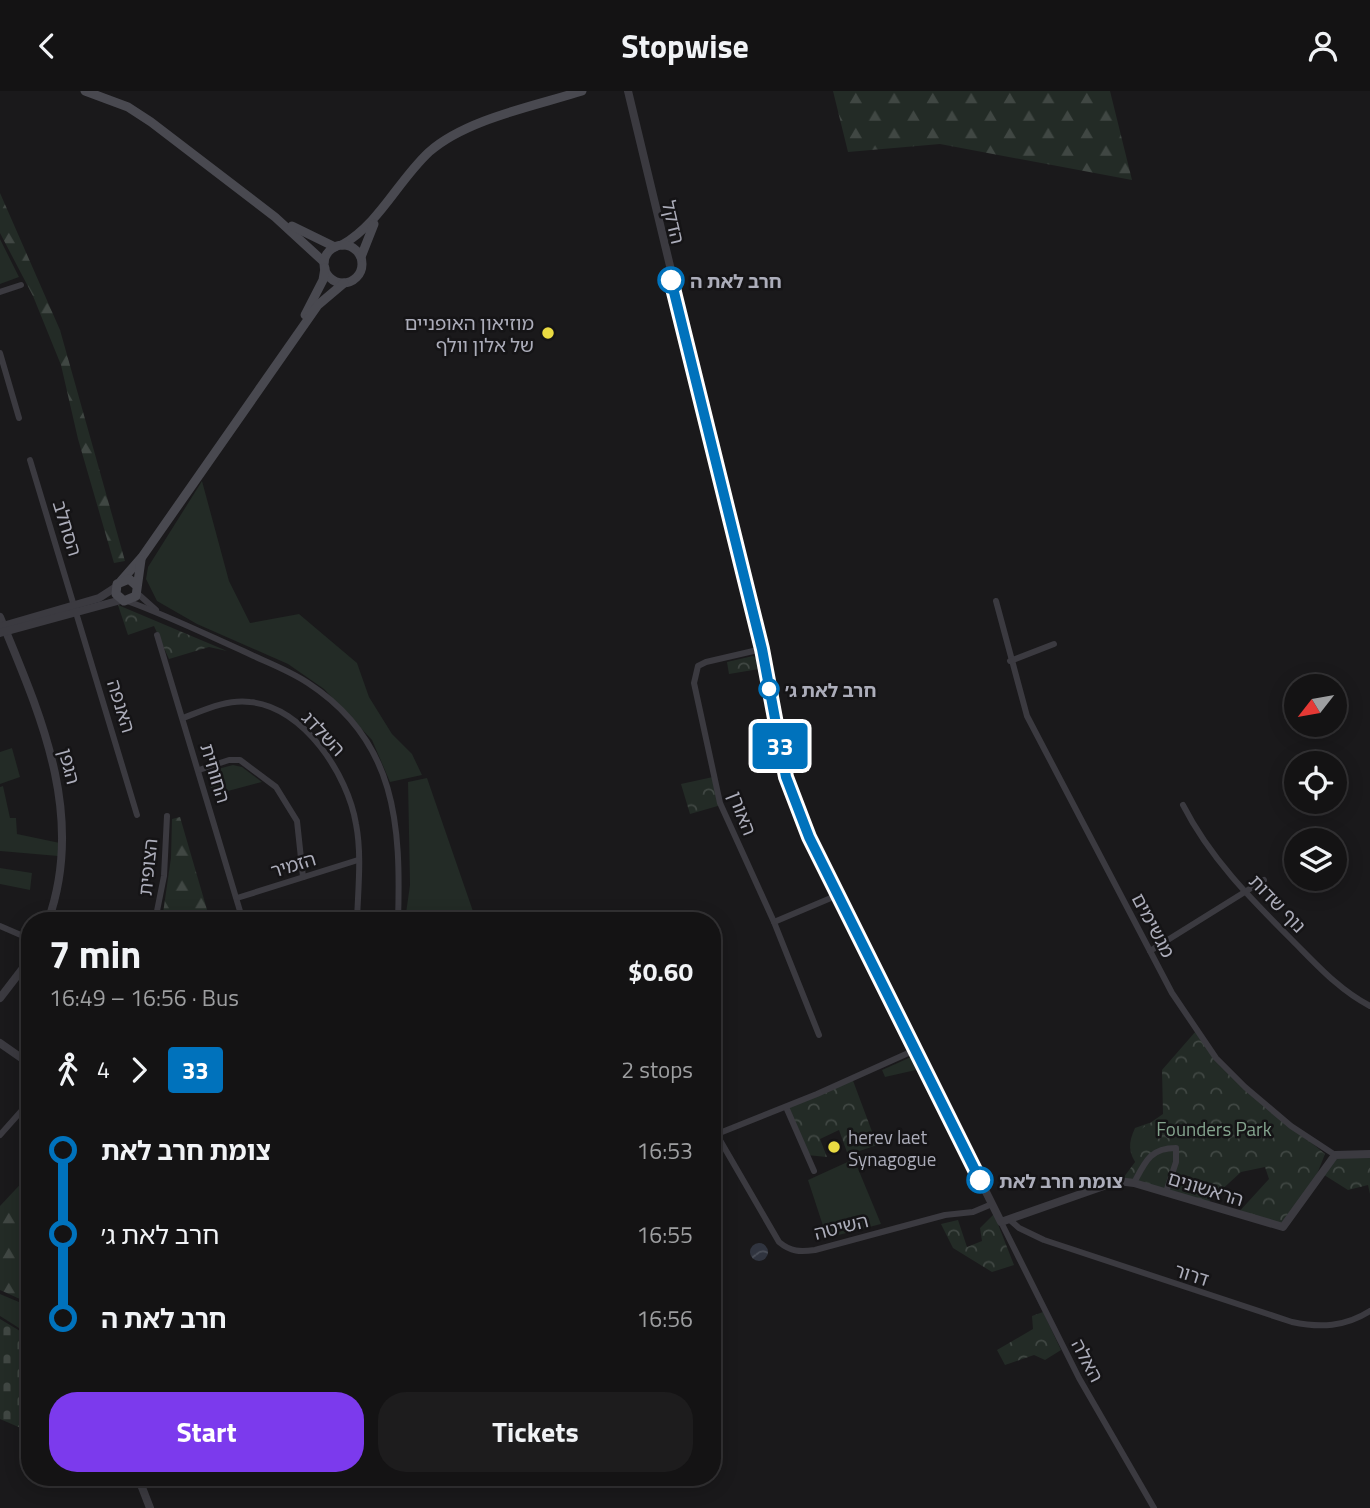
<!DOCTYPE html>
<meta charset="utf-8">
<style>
body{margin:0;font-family:"Titillium Web","Noto Sans Hebrew",sans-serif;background:#1d1c1d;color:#f1f3f6;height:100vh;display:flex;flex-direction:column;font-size:26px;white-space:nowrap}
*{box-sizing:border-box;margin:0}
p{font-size:23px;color:#9d9ea0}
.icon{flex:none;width:38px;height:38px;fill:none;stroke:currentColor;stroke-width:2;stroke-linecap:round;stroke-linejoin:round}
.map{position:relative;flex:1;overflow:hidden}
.details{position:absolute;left:21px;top:821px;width:700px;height:574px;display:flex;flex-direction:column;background:#141314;border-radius:28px;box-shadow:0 4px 18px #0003,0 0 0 2px #333234}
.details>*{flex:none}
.badge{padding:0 14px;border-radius:5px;font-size:24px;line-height:46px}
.needle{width:46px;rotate:239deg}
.controls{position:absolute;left:1284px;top:583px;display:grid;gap:14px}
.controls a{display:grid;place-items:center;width:63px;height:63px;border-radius:50%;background:#141314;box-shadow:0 4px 18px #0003,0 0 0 2px #333234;font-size:35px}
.map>.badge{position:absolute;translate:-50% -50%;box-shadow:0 0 0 4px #fff}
.legs{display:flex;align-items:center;gap:10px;height:77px;padding:0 28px;font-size:23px}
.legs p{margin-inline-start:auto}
.head{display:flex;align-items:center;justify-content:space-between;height:119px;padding:0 28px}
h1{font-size:38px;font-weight:700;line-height:52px}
.primary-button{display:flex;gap:14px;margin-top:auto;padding:14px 28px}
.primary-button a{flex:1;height:80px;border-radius:28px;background:#7c3aed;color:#fff;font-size:28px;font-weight:700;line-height:80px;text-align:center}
.primary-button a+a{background:#1d1c1d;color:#f1f3f6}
ul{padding:0 28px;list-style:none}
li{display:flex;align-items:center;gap:24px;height:84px;font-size:26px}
li i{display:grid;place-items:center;width:10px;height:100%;margin:0 9px;background:currentColor}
li i::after{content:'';width:18px;height:18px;margin:-9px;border:5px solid;border-radius:50%;background:#141314}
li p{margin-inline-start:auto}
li:first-child i{background:linear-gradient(#0000 50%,currentColor 0)}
li:last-child i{background:linear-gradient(currentColor 50%,#0000 0)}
header{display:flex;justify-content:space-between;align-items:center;height:91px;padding:0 28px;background:#141314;font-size:32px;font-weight:700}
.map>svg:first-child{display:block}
.green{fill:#232b26}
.forest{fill:url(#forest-firs)}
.cemetery{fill:url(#cemetery-stones)}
.park{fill:url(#park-crowns)}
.water{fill:url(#water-waves)}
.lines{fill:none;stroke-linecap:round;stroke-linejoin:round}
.minor{stroke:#3b3a40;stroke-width:6}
.tertiary{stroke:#3b3a40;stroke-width:8}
.secondary{stroke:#494950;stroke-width:9}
.line-1-casing{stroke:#fff;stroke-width:16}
.line-1{stroke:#0072bc;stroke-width:10}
.stop-1-dot{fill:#fff;stroke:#0072bc;stroke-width:3.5}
.poi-dot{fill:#eadb42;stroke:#151416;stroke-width:2.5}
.labels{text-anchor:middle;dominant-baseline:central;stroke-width:5;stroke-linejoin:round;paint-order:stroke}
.street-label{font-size:19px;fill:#acadba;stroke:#151416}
.stop-label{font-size:19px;font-weight:bold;fill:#acadba;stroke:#151416;text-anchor:start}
.poi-label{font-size:19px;fill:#acadba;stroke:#151416;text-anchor:end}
.park-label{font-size:19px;fill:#84a48e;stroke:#151416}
</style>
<header><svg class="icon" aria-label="back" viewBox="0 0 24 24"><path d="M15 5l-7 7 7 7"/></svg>Stopwise<svg class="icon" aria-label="person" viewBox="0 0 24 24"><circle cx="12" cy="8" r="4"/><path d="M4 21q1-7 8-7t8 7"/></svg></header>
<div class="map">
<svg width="1370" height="1417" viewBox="0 0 1370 1417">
<defs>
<pattern id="forest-firs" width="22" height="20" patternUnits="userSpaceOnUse" patternTransform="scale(1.75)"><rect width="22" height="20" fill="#232b26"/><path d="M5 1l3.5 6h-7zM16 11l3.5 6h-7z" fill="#404743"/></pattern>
<pattern id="cemetery-stones" width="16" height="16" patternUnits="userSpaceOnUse" patternTransform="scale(1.75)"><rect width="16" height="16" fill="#232b26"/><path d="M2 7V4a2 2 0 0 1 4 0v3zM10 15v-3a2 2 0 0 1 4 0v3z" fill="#404743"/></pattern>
<pattern id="park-crowns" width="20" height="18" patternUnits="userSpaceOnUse" patternTransform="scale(1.75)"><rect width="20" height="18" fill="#232b26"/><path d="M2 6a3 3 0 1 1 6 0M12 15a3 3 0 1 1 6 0" fill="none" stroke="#404743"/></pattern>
<pattern id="water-waves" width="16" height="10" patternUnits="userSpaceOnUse" patternTransform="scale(1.75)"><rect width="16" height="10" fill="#30343f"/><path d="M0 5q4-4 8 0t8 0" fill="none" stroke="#4b4f59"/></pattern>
</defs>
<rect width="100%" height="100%" fill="#1a191b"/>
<!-- green -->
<g class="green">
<polygon points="0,148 19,186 0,193"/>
<polygon points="202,390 229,490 250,532 299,523 357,572 369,606 392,643 412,663 422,684 390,691 372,649 324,598 288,573 197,533 157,510 146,488 148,476"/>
<polygon points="12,657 20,686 0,693 0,661"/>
<polygon points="233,674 242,676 262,691 213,704 206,681"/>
<polygon points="427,687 476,829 405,829 410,794 408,691"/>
<polygon points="3,695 10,727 16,727 17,743 60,752 58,765 0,760 0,696"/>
<polygon points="0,777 32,782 30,799 0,793"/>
<polygon points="911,966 916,979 885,986 882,979"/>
<polygon points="854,1068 881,1133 827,1147 808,1089"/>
<polygon points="0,1203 19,1211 30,1206 30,1244 0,1225"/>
</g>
<!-- forest -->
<g class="forest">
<polygon points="833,0 1110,0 1132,89 940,53 848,61"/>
<polygon points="0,102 60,239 125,470 114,472 78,348 61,274 33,205 0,142"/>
<polygon points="180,726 210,829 162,829 171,767 172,728"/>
<path d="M1149,1032L1161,1038L1138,1075C1128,1062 1128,1052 1135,1037Z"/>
<polygon points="30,1083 30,1202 20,1208 0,1199 0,1115"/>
</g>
<!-- cemetery -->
<polygon class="cemetery" points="0,1228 30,1246 30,1341 0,1328"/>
<!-- park -->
<g class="park">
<polygon points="118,514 227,560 209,556 169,568 154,535 128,544"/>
<polygon points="753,565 757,568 759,578 729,583 727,571"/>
<polygon points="713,686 721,714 690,723 681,693"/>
<polygon points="1196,940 1220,975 1325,1063 1309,1103 1283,1136 1237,1123 1269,1088 1265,1076 1241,1081 1205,1114 1121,1090 1141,1063 1137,1041 1163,1023 1162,979"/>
<polygon points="852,987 877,1054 848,1064 839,1039 820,1048 827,1066 807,1064 786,1016"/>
<polygon points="1370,1063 1370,1103 1368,1094 1348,1099 1321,1082 1335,1064"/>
<polygon points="994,1123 1014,1174 992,1181 953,1157 941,1133 958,1129 967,1156 982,1150 980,1137"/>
<polygon points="1043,1221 1061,1259 1045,1269 1034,1264 1005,1274 997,1259 1033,1238 1032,1225"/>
</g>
<!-- water -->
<circle class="water" cx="759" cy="1161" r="9"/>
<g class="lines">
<!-- minor -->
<g class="minor">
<polyline points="0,201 21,194"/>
<polyline points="0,262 19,327"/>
<polyline points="30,369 137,724"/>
<polyline points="137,502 156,519"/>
<path d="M127,510C166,524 203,542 241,559C263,570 287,578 308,592C397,650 401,735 398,830"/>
<polyline points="996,510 1027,625 1172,902 1216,967 1245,996 1291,1035 1335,1064"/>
<polyline points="157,544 243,830"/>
<polyline points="762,558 706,571 698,575 694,592 720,712 774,831 819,944"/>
<polyline points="1010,570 1054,553"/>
<path d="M183,627C204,619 227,608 250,611C304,616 348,684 356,733C362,764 358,798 357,830"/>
<polyline points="199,679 229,669 240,669 276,696 297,730 303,786"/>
<path d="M1183,714C1210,767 1250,807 1292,849C1316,873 1339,899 1370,915"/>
<polyline points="237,807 358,769"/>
<polyline points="155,830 164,785 167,725"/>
<polyline points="774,831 838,804"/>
<polyline points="0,835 30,848"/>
<polyline points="1150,860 1264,789"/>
<polyline points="786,1016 814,1080"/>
<polyline points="0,1044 24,1017"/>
<path d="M717,1044L779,1151C791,1161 800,1161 815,1159L945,1124L973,1121L992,1113"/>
<polyline points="712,1045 817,1003 915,959"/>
<path d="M1134,1092C1145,1071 1150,1057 1176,1057V1071L1166,1101"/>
<path d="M1010,1129L1019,1137L1044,1149L1292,1231C1320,1237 1345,1236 1370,1220"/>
<polyline points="1001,1131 1079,1287 1154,1417"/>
</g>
<!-- tertiary -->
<g class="tertiary">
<polyline points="628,0 762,558 786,686 809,746 1001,1131 1118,1090 1134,1092 1283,1136 1335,1064 1370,1063"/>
<path d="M0,526C40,623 86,724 48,830"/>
<polyline points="0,536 99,507 116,496"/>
<polyline points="0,542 121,509"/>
<polyline points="0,907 30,868"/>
<polyline points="0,952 30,973"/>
<polyline points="138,1386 150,1417"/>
</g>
<!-- secondary -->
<g class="secondary">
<polyline points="85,0 128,16 151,31 275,126 324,171"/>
<polyline points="292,135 335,156"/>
<path d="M342,154C380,132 397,91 429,61C466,28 535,15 582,0"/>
<circle cx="343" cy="173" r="19"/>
<polyline points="361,166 374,133"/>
<polyline points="305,224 323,189 325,177"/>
<polyline points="121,490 142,466 318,214 344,192"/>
<polyline points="137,495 129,488 117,493 116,503 124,510 136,505 141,469"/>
</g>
</g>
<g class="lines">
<defs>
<polyline id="line-1" points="671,189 762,558 786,686 809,746 980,1089"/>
</defs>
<!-- line-1 casing -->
<use href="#line-1" class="line-1-casing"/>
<!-- line-1 -->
<use href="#line-1" class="line-1"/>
</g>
<!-- markers -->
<g class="stop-1-dot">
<circle cx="671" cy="189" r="12"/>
<circle cx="769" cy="598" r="9"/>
<circle cx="980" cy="1089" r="12"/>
</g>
<g class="poi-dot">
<circle cx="548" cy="242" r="7"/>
<circle cx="834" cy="1056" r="7"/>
</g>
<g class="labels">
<!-- street labels -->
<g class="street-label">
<text transform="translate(674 131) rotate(77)">הדקל</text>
<text transform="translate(68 437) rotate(73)">הסחלב</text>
<text transform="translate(122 615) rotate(73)">האנפה</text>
<text transform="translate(324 642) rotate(47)">השלדג</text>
<text transform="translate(70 675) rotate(75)">הגפן</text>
<text transform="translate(216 682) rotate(73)">החוחית</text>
<text transform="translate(743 722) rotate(69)">האורן</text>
<text transform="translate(293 773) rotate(-17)">הזמיר</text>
<text transform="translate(147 776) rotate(-84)">הצופית</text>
<text transform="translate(1278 812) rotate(46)">נוף שדות</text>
<text transform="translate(1154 834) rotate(62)">מגשימים</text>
<text transform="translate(1206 1097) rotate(17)">הראשונים</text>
<text transform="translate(841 1135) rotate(-14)">השיטה</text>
<text transform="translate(1192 1183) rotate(18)">דרור</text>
<text transform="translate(1088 1269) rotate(62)">האלה</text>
</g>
<!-- stop labels -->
<g class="stop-label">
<text x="690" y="189">חרב לאת ה</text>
<text x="785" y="598">חרב לאת ג׳</text>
<text x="999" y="1089">צומת חרב לאת</text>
</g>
<!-- poi labels -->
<g class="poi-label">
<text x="534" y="231">מוזיאון האופניים<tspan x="534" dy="22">של אלון וולף</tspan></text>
<text x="848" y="1045" text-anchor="start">herev laet<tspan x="848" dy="22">Synagogue</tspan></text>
</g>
<!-- park labels -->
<g class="park-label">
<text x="1214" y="1037">Founders Park</text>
</g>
</g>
</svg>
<div class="controls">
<a><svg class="needle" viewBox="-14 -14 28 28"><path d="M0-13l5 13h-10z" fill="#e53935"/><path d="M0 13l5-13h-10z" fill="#9d9ea0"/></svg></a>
<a><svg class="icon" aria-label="locate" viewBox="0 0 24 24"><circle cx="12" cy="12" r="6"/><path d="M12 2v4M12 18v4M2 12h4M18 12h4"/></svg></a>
<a><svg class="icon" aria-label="layers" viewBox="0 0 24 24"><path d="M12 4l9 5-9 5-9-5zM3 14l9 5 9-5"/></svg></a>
</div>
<b class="badge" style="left:780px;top:655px;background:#0072bc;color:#fff">33</b>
<section class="details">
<div class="head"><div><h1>7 min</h1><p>16:49 – 16:56 · Bus</p></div><b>$0.60</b></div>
<div class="legs"><svg class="icon" aria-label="walk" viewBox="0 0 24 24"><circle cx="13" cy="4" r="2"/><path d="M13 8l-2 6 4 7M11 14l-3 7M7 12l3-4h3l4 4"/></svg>4<svg class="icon" aria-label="forward" viewBox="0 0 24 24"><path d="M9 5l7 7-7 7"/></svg><b class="badge" style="background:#0072bc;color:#fff">33</b><p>2 stops</p></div>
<ul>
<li><i style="color:#0072bc"></i><b>צומת חרב לאת</b><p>16:53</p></li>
<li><i style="color:#0072bc"></i><span>חרב לאת ג׳</span><p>16:55</p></li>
<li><i style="color:#0072bc"></i><b>חרב לאת ה</b><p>16:56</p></li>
</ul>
<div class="primary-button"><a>Start</a><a>Tickets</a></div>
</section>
</div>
